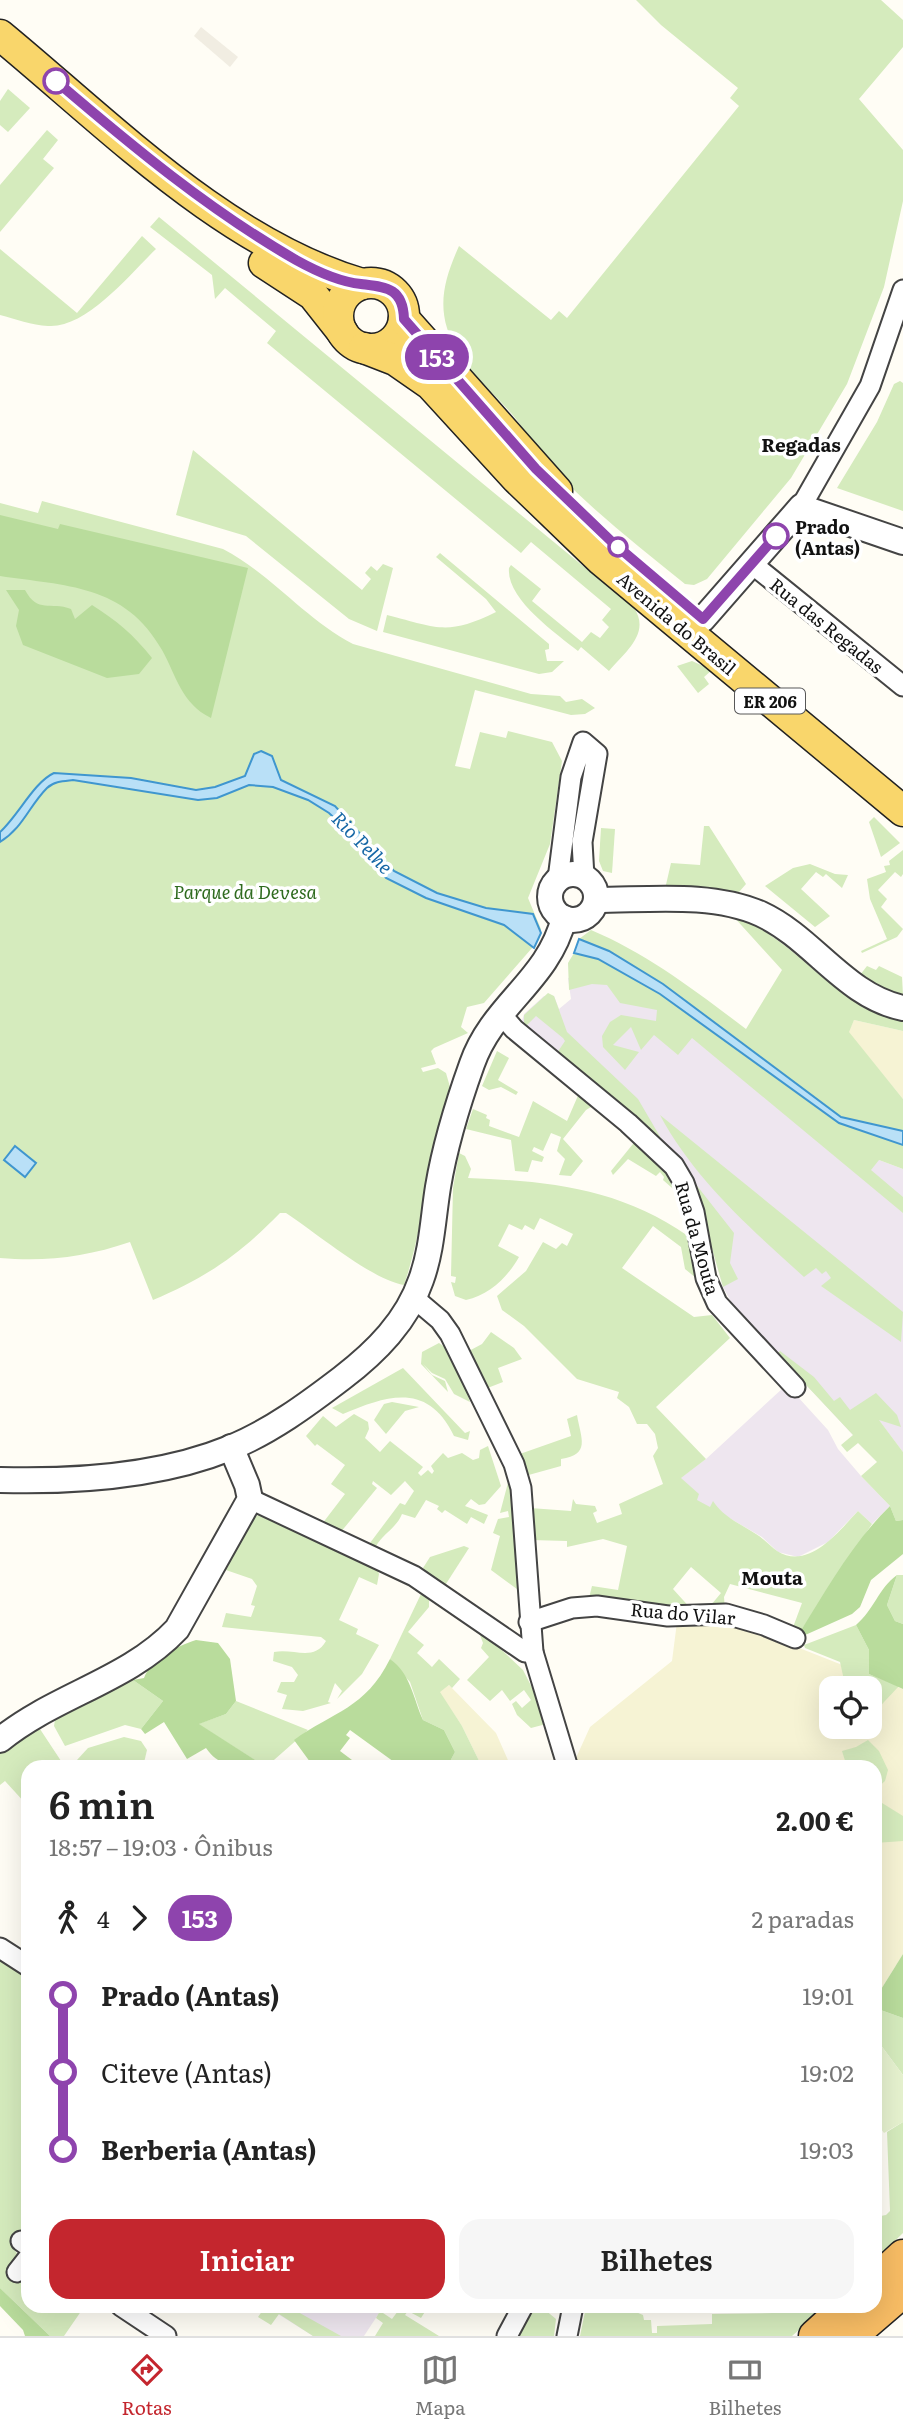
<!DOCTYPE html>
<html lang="pt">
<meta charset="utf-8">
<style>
body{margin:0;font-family:Literata,serif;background:#f6f6f6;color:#222;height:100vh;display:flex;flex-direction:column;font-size:26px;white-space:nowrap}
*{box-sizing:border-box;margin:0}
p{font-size:23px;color:#767676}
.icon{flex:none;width:38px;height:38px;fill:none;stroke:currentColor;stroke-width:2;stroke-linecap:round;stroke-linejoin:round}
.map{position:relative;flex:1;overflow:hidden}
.panel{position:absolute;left:21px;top:1760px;width:861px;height:553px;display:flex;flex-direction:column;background:#fff;border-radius:21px;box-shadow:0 7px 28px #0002}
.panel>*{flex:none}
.badge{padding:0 14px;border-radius:23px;font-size:24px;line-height:46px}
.controls{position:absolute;left:819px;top:1676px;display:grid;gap:14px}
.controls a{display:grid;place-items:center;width:63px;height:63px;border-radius:14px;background:#fff;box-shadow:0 7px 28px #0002;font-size:35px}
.map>.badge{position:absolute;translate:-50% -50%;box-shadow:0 0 0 4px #fff}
.legs{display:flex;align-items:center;gap:10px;height:77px;padding:0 28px;font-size:23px}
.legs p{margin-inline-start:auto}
.head{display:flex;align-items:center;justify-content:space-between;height:119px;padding:0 28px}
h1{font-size:38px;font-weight:600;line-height:52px}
.action{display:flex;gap:14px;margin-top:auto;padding:14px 28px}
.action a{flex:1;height:80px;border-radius:21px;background:#c4262e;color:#fff;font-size:28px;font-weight:600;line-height:80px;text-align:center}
.action a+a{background:#f6f6f6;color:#222}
ul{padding:0 28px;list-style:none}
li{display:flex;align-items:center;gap:24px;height:77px;font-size:26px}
li i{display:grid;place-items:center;width:10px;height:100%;margin:0 9px;background:currentColor}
li i::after{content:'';width:18px;height:18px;margin:-9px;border:5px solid;border-radius:50%;background:#fff}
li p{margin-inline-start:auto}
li:first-child i{background:linear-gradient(#0000 50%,currentColor 0)}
li:last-child i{background:linear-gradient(currentColor 50%,#0000 0)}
.tab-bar{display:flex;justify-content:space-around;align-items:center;height:98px;border-top:2px solid #e0e0e0;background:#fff;font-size:19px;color:#767676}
.tab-bar a{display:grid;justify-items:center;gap:4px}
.tab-bar .current{color:#c4262e}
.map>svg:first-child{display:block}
.industrial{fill:#eee6ef}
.farmland{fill:#f6f3d4;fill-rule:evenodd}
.green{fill:#d5ebbd}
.forest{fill:#b9dc9c}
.pitch{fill:#e6f2cf}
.plaza{fill:#f1ede2}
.water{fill:#b9e0f7;stroke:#3f96cf;stroke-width:2}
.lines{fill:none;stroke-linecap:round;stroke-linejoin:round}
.minor-casing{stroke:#444;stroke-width:23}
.tertiary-casing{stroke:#444;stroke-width:28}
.primary-casing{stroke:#222;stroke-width:33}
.trunk-casing{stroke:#222;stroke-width:35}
.minor{stroke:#fff;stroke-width:19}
.tertiary{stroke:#fff;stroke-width:24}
.primary{stroke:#f9d66b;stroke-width:30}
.trunk{stroke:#f7bc64;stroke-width:32}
.line-1-casing{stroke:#fff;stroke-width:16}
.line-1{stroke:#8e44ad;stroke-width:10}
.stop-1-dot{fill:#fff;stroke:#8e44ad;stroke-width:3.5}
.labels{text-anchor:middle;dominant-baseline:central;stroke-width:7;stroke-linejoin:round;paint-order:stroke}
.shield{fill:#fff;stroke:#585858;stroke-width:2}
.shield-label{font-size:16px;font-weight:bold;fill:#111}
.stop-label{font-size:18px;font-weight:bold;fill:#111;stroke:#fff;text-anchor:start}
.street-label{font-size:18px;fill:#111;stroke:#fff}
.park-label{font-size:18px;font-style:italic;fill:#2f6b1f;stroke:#fff}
.neighbourhood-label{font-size:19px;font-weight:bold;fill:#111;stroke:#fff}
.water-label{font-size:19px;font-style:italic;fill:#1768a6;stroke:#fff}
</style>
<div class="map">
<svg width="903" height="2336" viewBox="0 0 903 2336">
<rect width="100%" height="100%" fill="#fffdf5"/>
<!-- industrial -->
<g class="industrial">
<polygon points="596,968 879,1160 903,1169 903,1452 878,1419 853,1435 735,1309 723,1287 700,1206 526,1033 522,1021 524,1014 544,996 554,996 559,1009 571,999 568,978"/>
<polygon points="783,1388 794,1398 797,1396 828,1430 838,1449 861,1476 890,1506 872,1524 858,1511 828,1542 798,1557 778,1552 762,1537 719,1512 712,1513 667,1488 706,1459"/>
<polygon points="267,2307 383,2307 364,2336 313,2336"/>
</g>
<!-- farmland -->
<g class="farmland">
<polygon points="854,1020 903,1031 903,1099 848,1032"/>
<path d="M726,1619L903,1689V1954L875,1999V1768H576L572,1760L576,1758L590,1727L672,1661L677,1622ZM831,1689H870V1727H831Z"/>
<polygon points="449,1685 496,1733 511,1767 482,1767 462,1726 439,1692"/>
</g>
<!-- green -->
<g class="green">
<path d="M636,0H881L903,20V47L859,99L903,150V201L884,287L847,384L791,478L707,579L694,585L685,584C639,547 593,511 552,468C536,452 526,430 511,413C488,387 457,362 447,328C438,299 447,273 459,246L551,320L559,311L567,318L739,106L730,98L738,88L661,25Z"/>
<polygon points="8,89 30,108 8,132 0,125 0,101"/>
<polygon points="47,130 58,140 43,159 54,168 0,232 0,185"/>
<path d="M159,217L634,608C651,633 625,652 609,671L581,647L578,651C557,634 506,599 509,568L511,565L541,589L532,601L582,642L591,632L600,638L609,627L602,620L611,609L531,542L521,553L267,343L276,331L225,288L215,299L212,275L150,227Z"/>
<path d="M142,236L156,249C131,273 86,329 48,326C32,325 15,319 0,315V249L77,313Z"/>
<polygon points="900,381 903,383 903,511 837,488 877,422 894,384"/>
<polygon points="193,450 362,590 371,579 365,573 371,566 377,571 383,564 393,568 377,631 349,619 246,536 176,515"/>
<path d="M42,501L223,549C271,574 305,619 353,644L531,694L560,696L566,702L582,699L595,708L585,714L571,715L475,690L455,766L470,769L480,732L506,738L508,731L552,742L562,761L550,844L528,898L541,929L539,940L484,1003L467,1007L461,1027L468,1033L434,1048L431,1051L436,1064L421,1068L423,1072L438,1068L446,1073L450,1087C428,1151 426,1221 404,1285C372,1280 315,1232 286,1213H280C239,1255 207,1277 153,1300L130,1242C86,1257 46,1262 0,1258V503L38,513Z"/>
<path d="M440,553L549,644V649L545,650L547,661H564L552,672L539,674L383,632L387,615C438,628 447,636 496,612L486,599L436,557Z"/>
<polygon points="692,661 712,670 704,677 709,684 698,693 677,666"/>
<polygon points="874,817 900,843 881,857 869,822"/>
<polygon points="704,826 709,826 746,884 739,892 665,889 671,863 700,865"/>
<polygon points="601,828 615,829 612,873 603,871 599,861"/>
<polygon points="903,850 903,874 901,877 895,872 878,890 887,899 881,907 903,929 897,937 862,953 861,951 887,939 870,899 867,879 886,872 884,866 890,865 889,861"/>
<polygon points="810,864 835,874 848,875 842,888 826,874 823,877 816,872 801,889 830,916 815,927 765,886 793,868"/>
<path d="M733,916C798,938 833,1008 903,1021V1031L854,1020L849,1032L903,1099V1131L841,1117L663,984L609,951L579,939L591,930C648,954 697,992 746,1029L782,970Z"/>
<polygon points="574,953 598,959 660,994 839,1123 903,1145 903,1169 879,1160 871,1170 903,1197 903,1213 692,1038 678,1055 654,1035 641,1050 631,1027 613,1045 639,1052 625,1070 603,1047 602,1036 610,1022 621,1015 656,1021 657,1010 620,1003 607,985 592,984 569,990 568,963"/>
<polygon points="867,966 876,970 879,966 902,977 903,995 876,986 860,975"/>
<polygon points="548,993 554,996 567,1032 638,1099 669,1152 555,1056 565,1041 563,1038 536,1016 524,1028 524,1015"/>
<polygon points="497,1051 509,1058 498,1080 518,1092 516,1095 501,1087 489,1090 482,1086"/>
<polygon points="580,1091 596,1104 586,1110 563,1139 583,1161 571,1176 559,1175 565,1159 557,1151 561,1137 551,1133 543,1151 534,1147 532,1151 544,1157 542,1162 532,1160 528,1172 515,1171 511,1140 466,1129 473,1109 487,1115 486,1118 490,1120 489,1126 519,1137 533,1101 567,1121"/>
<path d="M660,1115L903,1312L901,1342L821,1286L831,1278L826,1271L822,1274L816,1268L804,1277C751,1229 694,1179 660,1115Z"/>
<polygon points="637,1139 668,1169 679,1194 663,1180 664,1177 660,1172 656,1176 628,1159 613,1175 611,1171"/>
<path d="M459,1153L465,1156L471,1169L468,1178C549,1181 619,1188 688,1236L696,1278L685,1269L681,1247L653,1226L622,1268L694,1317L712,1315L730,1338L656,1407L706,1459L681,1478L699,1494L697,1500L710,1507L713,1501C723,1517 741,1524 756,1534C764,1539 770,1546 777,1551C809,1571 839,1531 858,1511L872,1524L800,1632L792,1630L802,1603L730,1584L724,1597L725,1610L706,1611L721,1593L691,1567L673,1589L693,1611L638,1605V1602L628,1600L626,1603L589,1598L592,1586L618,1590L627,1546L603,1539L567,1547V1541L531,1540L530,1508L571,1511L573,1499L576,1504L595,1506L597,1511L593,1513L597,1523L622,1514L619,1504L663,1484L653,1456L658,1448L655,1434L647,1424H637L629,1407L617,1398L619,1392L577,1379L524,1326L502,1310L497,1296L526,1271L543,1242L556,1249L562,1243L567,1246L573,1234L540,1218L534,1230L525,1225L522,1230L509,1224L498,1246L519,1257C507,1278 489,1295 466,1300L455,1296L451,1282L455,1283L456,1277L451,1276L453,1188Z"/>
<polygon points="687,1173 734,1233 730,1263 738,1279 723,1287 700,1206"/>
<polygon points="491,1332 514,1348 522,1359 498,1368 503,1382 485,1389 467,1352 482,1344"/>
<polygon points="439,1343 453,1353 470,1402 454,1394 445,1379 432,1373 423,1364 432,1375 445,1381 448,1392 421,1364 422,1352"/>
<polygon points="780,1351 814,1377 834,1401 840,1397 850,1410 876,1393 897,1415 901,1427 879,1420 903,1452 903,1520 896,1521 890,1506 861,1476 877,1462 858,1443 847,1452 841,1445 853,1435 777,1354"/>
<path d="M403,1368L465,1433L470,1431L468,1440L454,1436C428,1382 388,1395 343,1414L332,1408Z"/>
<polygon points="392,1402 419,1407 405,1411 386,1434 374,1420 384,1404"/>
<path d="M354,1414L368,1422L369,1429L365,1438L380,1452L390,1441L423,1467L418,1473L421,1476L428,1470L432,1474L434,1471L431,1466L443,1453L448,1458L462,1453L473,1460L479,1458L480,1450L488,1446L501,1486L485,1504L479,1505L471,1499L465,1506L488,1515L484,1524L471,1517L467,1524L445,1510L442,1513L437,1509L439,1506L426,1500L415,1518L402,1514C397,1527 383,1534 376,1546L385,1550L383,1555L367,1547L400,1503L405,1505L414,1491L405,1481L391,1495L373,1481L372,1484L377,1488L340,1533L322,1524L345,1494L331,1484L345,1465L317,1444L315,1446L306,1436L323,1416L336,1427Z"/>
<path d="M577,1415C581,1439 591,1454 561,1459V1466L525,1476L517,1455L571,1436L567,1419Z"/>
<polygon points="510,1475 517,1501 521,1592 491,1570 500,1536 493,1533 498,1519 509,1517 508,1511 500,1513"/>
<path d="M261,1513L376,1566L379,1574L377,1585L359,1577L339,1620L358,1629L356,1634L379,1645L362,1674L337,1699L342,1691L335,1683L328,1702L331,1703L303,1711L282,1709L287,1695L277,1692L281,1682H294L298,1675L292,1667L273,1661L274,1652C294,1648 314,1662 326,1641L321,1637L222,1627L226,1613L251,1617L255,1606L251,1605L257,1586L252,1579L223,1569L251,1520Z"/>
<polygon points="464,1546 469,1548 444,1587 431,1579 423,1568 430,1557"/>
<polygon points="897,1575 903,1575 903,1624 895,1621 887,1605"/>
<polygon points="421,1594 429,1600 429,1607 408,1632 424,1645 417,1653 432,1667 439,1659 460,1679 452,1688 449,1685 440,1692 462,1726 482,1767 447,1767 455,1752 444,1730 423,1720 410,1682 390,1659"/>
<polygon points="856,1625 869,1650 869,1674 899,1686 870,1717 870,1689 846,1689 840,1662 805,1648 804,1645"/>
<polygon points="477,1627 523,1670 550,1723 531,1728 517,1715 512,1704 516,1701 522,1708 531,1700 524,1690 510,1701 502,1690 490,1701 467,1680 489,1657 481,1648 483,1643"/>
<polygon points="133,1680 163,1701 141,1729 125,1725 65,1746 54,1726 56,1713"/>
<polygon points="236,1701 308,1730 266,1767 198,1724 226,1714"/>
<polygon points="38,1726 65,1767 28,1768 28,1811 24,1807 26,1804 5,1781 0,1785 0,1750"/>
<polygon points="124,1737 141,1741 147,1750 143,1767 78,1767 77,1760 88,1748"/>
<polygon points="868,1740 879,1751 888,1770 885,1781 875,1790 875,1768 847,1767 842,1751 856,1747"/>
<polygon points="882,1803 903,1816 903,1841 875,1843 875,1810"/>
<polygon points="0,1960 28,1976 28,2231 10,2244 28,2268 28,2306 84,2307 64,2336 50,2336 0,2288"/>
<polygon points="875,2008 903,2018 903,2075 880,2044 875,2047"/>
<polygon points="903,2122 903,2233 875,2260 875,2217 886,2215 890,2211 887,2132"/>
<polygon points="391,2306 428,2307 421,2318 408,2311 405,2315 439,2336 375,2336 383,2323 376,2318 380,2311 392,2319 398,2311"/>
<polygon points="265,2307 289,2307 341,2336 313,2336 279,2314 271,2325 258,2317"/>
<polygon points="586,2307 624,2307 643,2315 644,2320 651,2320 652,2333 657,2333 657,2326 712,2324 712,2314 773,2313 792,2307 825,2307 792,2336 580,2336"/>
<path d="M544,2309L556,2319L554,2336H513C522,2322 527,2312 544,2309Z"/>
</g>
<!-- forest -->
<g class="forest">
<path d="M0,515L58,529L60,524L248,568L211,718C181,703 177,677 162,650C125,584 65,586 0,576Z"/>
<path d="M6,590H25C38,614 50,601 71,609L75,619L92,605C116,620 134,635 152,658L139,674L107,678L23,645L16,626L19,610Z"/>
<path d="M890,1506L896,1521L903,1520V1554L871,1580L860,1607L852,1614L803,1636L800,1632C827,1589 853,1542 890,1506Z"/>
<path d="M897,1575L887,1605L895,1621L903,1624V1689L869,1674V1650L856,1625C874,1610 878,1589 897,1575Z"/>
<path d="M196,1640L218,1643L230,1659L236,1701L226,1714L199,1724L266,1767C242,1767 221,1770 206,1748L187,1759L164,1722L145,1734L141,1729L163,1701L133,1680L144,1678C152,1657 176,1647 196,1640Z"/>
<path d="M390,1659C411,1674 413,1698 423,1720L444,1730L455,1752L447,1767H401L350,1730L346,1735L350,1738L340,1751L352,1760L346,1767H310L313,1766L294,1740C334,1711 365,1709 390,1659Z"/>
<polygon points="903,1954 903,2018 875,2008 875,1999"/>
<polygon points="0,2288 50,2336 25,2336 23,2330 0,2306"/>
</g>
<!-- pitch -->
<polygon class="pitch" points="880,2044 903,2075 903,2122 884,2133 875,2121 875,2047"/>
<!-- plaza -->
<polygon class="plaza" points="201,27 238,57 230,67 194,36"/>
<!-- water -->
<g class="water">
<path d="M261,751L272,756L281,780L335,806L394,871L437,893L486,908L533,914L541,933L534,948L504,925L426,898L386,878L343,826L329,813L308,800L273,787L249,785L217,798L198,800L73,780C65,781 54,781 47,788C29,806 23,828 0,842V832C18,816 34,782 54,773L131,778L196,790L215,787L245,776L254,754Z"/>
<polygon points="579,939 609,951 663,984 841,1117 903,1131 903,1145 839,1123 660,994 598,959 574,953"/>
<polygon points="15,1146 36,1163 25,1177 4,1160"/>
</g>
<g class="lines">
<defs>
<g id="minor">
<polyline points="801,507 870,386 903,290"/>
<polyline points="751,563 903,686"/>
<polyline points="558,879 571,777 583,742 597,754 582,842 584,877"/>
<polyline points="500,1013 514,1029 628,1123 674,1166 684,1183 694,1212 706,1278 717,1303 795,1387"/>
<polyline points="414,1298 440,1320 450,1334 514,1464 521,1488 533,1652 568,1768"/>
<polyline points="250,1499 414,1576 525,1652 533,1652"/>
<polyline points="529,1622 572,1608 597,1606 668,1616 726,1614 764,1625 795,1638"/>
<polyline points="0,1948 28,1966"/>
<polyline points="21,2241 28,2246"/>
<polyline points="17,2272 28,2258"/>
<polyline points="121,2306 166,2336"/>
<polyline points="507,2336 523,2306"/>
<polyline points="567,2336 573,2306"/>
</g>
<g id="tertiary">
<polyline points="703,619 801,507 903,542"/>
<circle cx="573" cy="897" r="23"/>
<path d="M596,900C648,900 712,892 761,914C813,938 845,996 903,1008"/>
<path d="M0,1480C75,1482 159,1477 230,1448C270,1432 308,1404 342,1378C376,1352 407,1321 421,1280C432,1250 433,1218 438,1187C445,1145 458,1103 472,1064C493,1004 548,981 564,918"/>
<path d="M0,1740C55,1695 128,1681 177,1629L250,1499L247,1485L231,1447"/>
</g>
<g id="primary">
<path d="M0,35C108,124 225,244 362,284"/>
<polyline points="264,263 313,295 343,333"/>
<circle cx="371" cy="316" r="33"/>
<polyline points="404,319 557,491"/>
<polyline points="364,348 395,360 431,385 517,479 601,560 903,811"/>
</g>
<g id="trunk">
<polyline points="875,2282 903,2256"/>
<polyline points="815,2336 848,2306"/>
<polyline points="851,2336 903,2291"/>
</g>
</defs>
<!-- minor casing -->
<use href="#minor" class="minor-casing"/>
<!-- tertiary casing -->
<use href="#tertiary" class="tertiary-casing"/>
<!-- primary casing -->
<use href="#primary" class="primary-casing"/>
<!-- trunk casing -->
<use href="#trunk" class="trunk-casing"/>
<!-- minor -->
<use href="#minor" class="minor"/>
<!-- tertiary -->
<use href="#tertiary" class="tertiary"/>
<!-- primary -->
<use href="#primary" class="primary"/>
<!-- trunk -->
<use href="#trunk" class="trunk"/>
</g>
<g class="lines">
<defs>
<path id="line-1" d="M56,81C132,146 209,210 296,260C314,270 340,282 361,284C385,287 403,287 404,319L536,469L611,541L703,619L776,536"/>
</defs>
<!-- line-1 casing -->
<use href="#line-1" class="line-1-casing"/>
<!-- line-1 -->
<use href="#line-1" class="line-1"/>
</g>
<!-- markers -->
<g class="stop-1-dot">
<circle cx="56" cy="81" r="12"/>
<circle cx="776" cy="536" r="12"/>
<circle cx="618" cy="547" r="9"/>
</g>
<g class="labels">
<!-- shield labels -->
<rect class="shield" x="735" y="688.5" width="70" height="25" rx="5"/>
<g class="shield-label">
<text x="770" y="701">ER 206</text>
</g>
<!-- stop labels -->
<g class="stop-label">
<text x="795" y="526">Prado<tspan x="795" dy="21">(Antas)</tspan></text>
</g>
<!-- street labels -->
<g class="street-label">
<text transform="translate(677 623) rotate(40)">Avenida do Brasil</text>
<text transform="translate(827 625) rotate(39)">Rua das Regadas</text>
<text transform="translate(698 1238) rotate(74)">Rua da Mouta</text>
<text transform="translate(683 1613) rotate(5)">Rua do Vilar</text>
</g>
<!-- park labels -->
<g class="park-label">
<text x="245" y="891">Parque da Devesa</text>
</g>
<!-- neighbourhood labels -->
<g class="neighbourhood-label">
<text x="801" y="444">Regadas</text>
<text x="772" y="1577">Mouta</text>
</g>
<!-- water labels -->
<g class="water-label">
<text transform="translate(363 842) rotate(46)">Rio Pelhe</text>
</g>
</g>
</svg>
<div class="controls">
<a><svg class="icon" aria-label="locate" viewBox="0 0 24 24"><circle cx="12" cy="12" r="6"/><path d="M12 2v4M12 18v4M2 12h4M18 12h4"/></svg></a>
</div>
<b class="badge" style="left:437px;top:357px;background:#8e44ad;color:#fff">153</b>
<section class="panel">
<div class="head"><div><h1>6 min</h1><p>18:57 – 19:03 · Ônibus</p></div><b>2.00 €</b></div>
<div class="legs"><svg class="icon" aria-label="walk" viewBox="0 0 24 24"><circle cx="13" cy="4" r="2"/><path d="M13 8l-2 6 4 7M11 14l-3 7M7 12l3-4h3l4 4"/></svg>4<svg class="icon" aria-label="forward" viewBox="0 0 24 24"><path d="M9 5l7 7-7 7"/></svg><b class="badge" style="background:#8e44ad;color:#fff">153</b><p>2 paradas</p></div>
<ul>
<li><i style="color:#8e44ad"></i><b>Prado (Antas)</b><p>19:01</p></li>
<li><i style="color:#8e44ad"></i><span>Citeve (Antas)</span><p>19:02</p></li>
<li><i style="color:#8e44ad"></i><b>Berberia (Antas)</b><p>19:03</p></li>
</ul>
<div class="action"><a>Iniciar</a><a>Bilhetes</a></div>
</section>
</div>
<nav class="tab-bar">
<a class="current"><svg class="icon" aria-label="directions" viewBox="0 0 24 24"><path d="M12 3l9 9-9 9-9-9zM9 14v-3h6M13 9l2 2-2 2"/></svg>Rotas</a>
<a><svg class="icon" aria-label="map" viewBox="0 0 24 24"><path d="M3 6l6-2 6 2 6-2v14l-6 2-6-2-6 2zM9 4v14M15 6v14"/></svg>Mapa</a>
<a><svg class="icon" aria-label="tickets" viewBox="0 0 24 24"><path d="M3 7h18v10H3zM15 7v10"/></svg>Bilhetes</a>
</nav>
